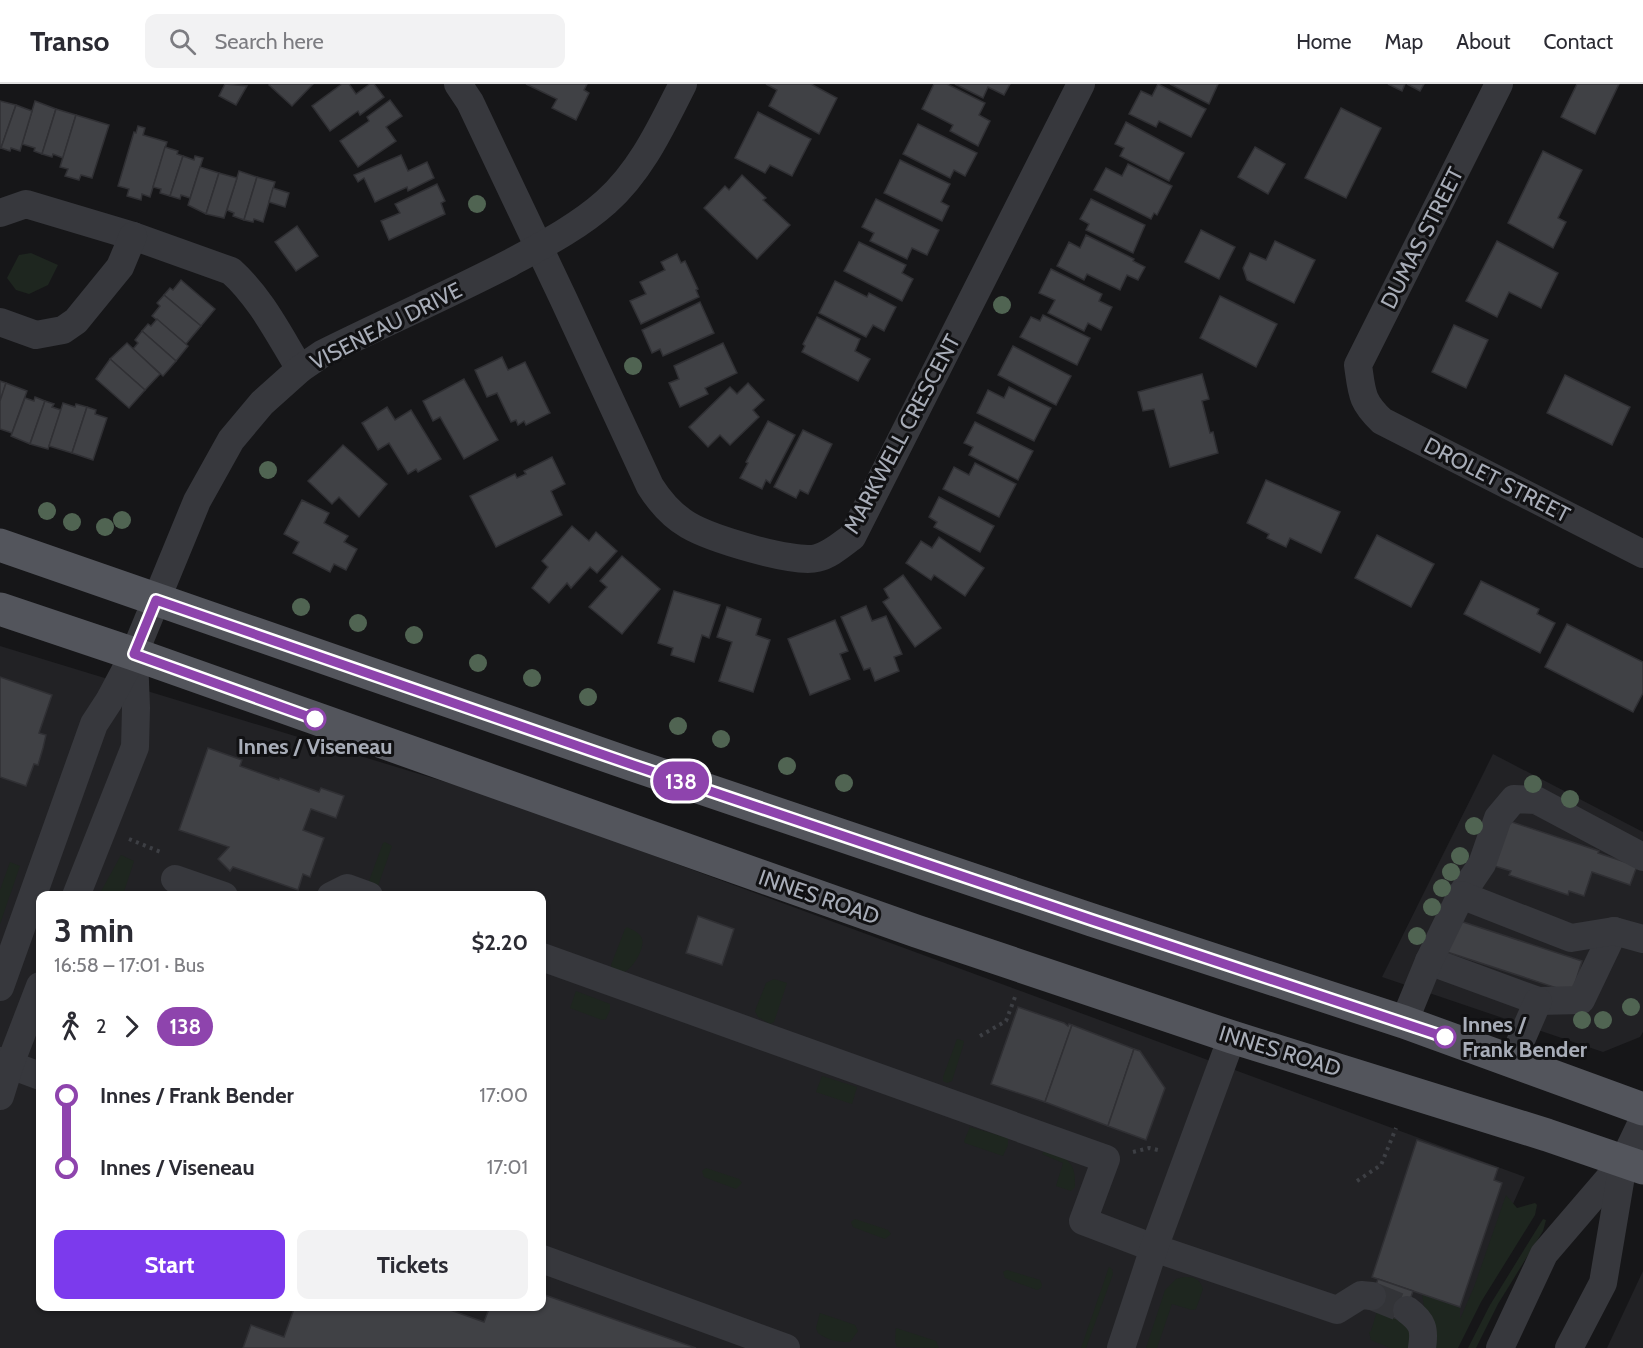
<!DOCTYPE html>
<meta charset="utf-8">
<style>
body{margin:0;font-family:Cabin,sans-serif;background:#f2f2f3;color:#2b2b33;height:100vh;display:flex;flex-direction:column;font-size:22px;white-space:nowrap}
*{box-sizing:border-box;margin:0}
p{font-size:20px;color:#7c7c81}
.icon{flex:none;width:33px;height:33px;fill:none;stroke:currentColor;stroke-width:2;stroke-linecap:round;stroke-linejoin:round}
.map{position:relative;flex:1;overflow:hidden}
.details{position:absolute;left:36px;top:807px;width:510px;height:420px;display:flex;flex-direction:column;background:#fff;border-radius:12px;box-shadow:0 2px 4px #0004}
.details>*{flex:none}
.badge{padding:0 12px;border-radius:20px;font-size:21px;line-height:39px}
.map>.badge{position:absolute;translate:-50% -50%;box-shadow:0 0 0 3px #fff}
.legs{display:flex;align-items:center;gap:9px;height:66px;padding:0 18px;font-size:20px}
.legs p{margin-inline-start:auto}
.head{display:flex;align-items:center;justify-content:space-between;height:102px;padding:0 18px}
h1{font-size:33px;font-weight:700;line-height:45px}
.button{display:flex;gap:12px;margin-top:auto;padding:12px 18px}
.button a{flex:1;height:69px;border-radius:12px;background:#7c3aed;color:#fff;font-size:24px;font-weight:700;line-height:69px;text-align:center}
.button a+a{background:#f2f2f3;color:#2b2b33}
ul{padding:0 18px;list-style:none}
li{display:flex;align-items:center;gap:21px;height:72px;font-size:22px}
li i{display:grid;place-items:center;width:9px;height:100%;margin:0 8px;background:currentColor}
li i::after{content:'';width:15px;height:15px;margin:-8px;border:4px solid;border-radius:50%;background:#fff}
li p{margin-inline-start:auto}
li:first-child i{background:linear-gradient(#0000 50%,currentColor 0)}
li:last-child i{background:linear-gradient(currentColor 50%,#0000 0)}
header{display:flex;align-items:center;gap:36px;box-sizing:border-box;height:84px;padding:0 30px;background:#fff;border-bottom:2px solid #e1e1e2}
header strong{font-size:28px}
nav{display:flex;gap:33px;margin-inline-start:auto;font-size:21px}
.search{width:420px;height:54px;background:#f2f2f3;display:flex;align-items:center;gap:15px;box-sizing:border-box;padding:0 21px;border-radius:12px;color:#7c7c81;font-size:22px}
.map>svg:first-child{display:block}
.built{fill:#222225;fill-rule:evenodd}
.green{fill:#1e261f}
.building{fill:#404145;stroke:#303034;stroke-width:1.5}
.lines{fill:none;stroke-linecap:round;stroke-linejoin:round}
.minor-tunnel{stroke:#333438;stroke-width:28;stroke-dasharray:28 14;stroke-linecap:butt}
.path{stroke:#3d3f44;stroke-width:4;stroke-dasharray:3 4.5;stroke-linecap:butt}
.minor{stroke:#37383d;stroke-width:28}
.major{stroke:#53555c;stroke-width:33}
.tree{fill:#506452}
.line-1-casing{stroke:#fff;stroke-width:14}
.line-1{stroke:#8e44ad;stroke-width:9}
.stop-1-dot{fill:#fff;stroke:#8e44ad;stroke-width:3}
.labels{text-anchor:middle;dominant-baseline:central;stroke-width:6;stroke-linejoin:round;paint-order:stroke}
.street-label{font-size:22px;fill:#a8adb8;stroke:#111113}
.stop-label{font-size:22px;font-weight:bold;fill:#a8adb8;stroke:#111113}
</style>
<header>
<strong>Transo</strong>
<div class="search"><svg class="icon" aria-label="search" viewBox="0 0 24 24"><circle cx="10" cy="10" r="6"/><path d="M15 15l6 6"/></svg>Search here</div>
<nav><a>Home</a><a>Map</a><a>About</a><a>Contact</a></nav>
</header>
<div class="map">
<svg width="1643" height="1264" viewBox="0 0 1643 1264">
<rect width="100%" height="100%" fill="#161618"/>
<!-- built -->
<g class="built">
<path d="M0,562L498,714L1525,1093L1449,1264H0ZM40,812H542V1222H40Z"/>
<polygon points="1493,670 1643,748 1643,948 1640,953 1603,968 1382,893"/>
<polygon points="1643,1187 1643,1264 1607,1264"/>
</g>
<!-- green -->
<g class="green">
<polygon points="31,169 58,181 48,201 29,210 16,206 7,194 19,171"/>
<polygon points="385,758 392,762 378,802 375,804 369,797 383,759"/>
<polygon points="121,771 134,777 123,811 99,811"/>
<polygon points="10,778 20,782 0,840 0,806"/>
<path d="M627,843C632,846 640,848 642,855C645,864 633,885 624,888L612,885L611,881L625,845Z"/>
<polygon points="774,895 787,899 774,938 770,940 758,933 755,927 766,899"/>
<polygon points="576,907 610,920 610,926 606,935 602,936 570,924"/>
<polygon points="957,955 964,957 963,962 952,997 947,999 943,997 943,993"/>
<polygon points="822,992 857,1003 852,1020 816,1008"/>
<polygon points="970,1043 1008,1054 1008,1061 1003,1072 965,1059 964,1057"/>
<path d="M1045,1066C1067,1075 1076,1076 1075,1103L1071,1107L1056,1102L1063,1079L1042,1070Z"/>
<polygon points="706,1084 739,1095 742,1099 736,1105 704,1093 702,1087"/>
<polygon points="1506,1111 1517,1124 1535,1119 1537,1121 1535,1131 1481,1218 1458,1264 1431,1264 1422,1210 1460,1223 1460,1235 1474,1203"/>
<polygon points="855,1135 888,1146 891,1150 885,1155 853,1143 851,1138"/>
<polygon points="1543,1135 1546,1136 1543,1147 1498,1220 1476,1264 1468,1264 1490,1221"/>
<polygon points="1109,1183 1112,1185 1113,1190 1086,1264 1081,1264"/>
<polygon points="1007,1186 1040,1196 1042,1201 1041,1204 1037,1206 1005,1194 1003,1188"/>
<path d="M1184,1193C1195,1193 1199,1194 1203,1205L1196,1225L1192,1226L1172,1220L1157,1264H1146L1165,1206L1176,1195Z"/>
<polygon points="1377,1227 1411,1240 1413,1264 1390,1264 1371,1256 1369,1248 1371,1247"/>
<path d="M820,1229L855,1241L858,1247L850,1258C838,1258 827,1256 818,1249L816,1244Z"/>
<polygon points="896,1244 936,1257 939,1264 897,1263 895,1257"/>
</g>
<!-- building -->
<g class="building">
<polygon points="225,0 247,2 236,21 219,12"/>
<polygon points="270,0 313,0 292,22 269,1"/>
<polygon points="342,0 349,0 356,10 370,0 374,0 384,13 360,31 358,27 330,47 312,22"/>
<polygon points="526,0 587,0 584,6 589,9 576,36 552,24 557,15"/>
<polygon points="766,0 811,0 837,14 819,50 769,22 777,6"/>
<polygon points="934,0 947,0 985,19 979,31 990,37 978,62 950,47 953,41 922,25"/>
<polygon points="955,0 1010,0 1004,11 988,3 983,14"/>
<polygon points="1158,0 1206,25 1191,53 1159,37 1156,43 1129,30 1141,7 1152,12"/>
<polygon points="1170,0 1218,0 1209,20"/>
<polygon points="1388,0 1405,0 1402,7"/>
<polygon points="1407,0 1424,0 1420,7"/>
<polygon points="1577,0 1619,0 1595,50 1561,33"/>
<polygon points="390,16 402,32 386,43 396,57 358,83 340,57 369,37 367,33"/>
<polygon points="0,17 16,21 1,64 0,64"/>
<polygon points="35,17 56,25 42,70 34,67 35,64 22,60"/>
<polygon points="16,21 32,27 20,67 11,64 10,67 1,64"/>
<polygon points="1341,24 1381,44 1346,114 1305,94"/>
<polygon points="56,25 76,31 63,74 53,70 52,73 42,70"/>
<polygon points="758,28 811,55 792,92 770,81 765,89 735,74"/>
<polygon points="76,31 109,41 92,94 81,91 79,96 65,92 68,85 60,83"/>
<polygon points="1126,38 1184,69 1169,97 1120,72 1124,64 1115,60"/>
<polygon points="918,40 977,69 965,92 954,86 950,94 903,70"/>
<polygon points="138,42 145,44 143,51 167,58 150,113 142,110 141,116 127,112 129,105 118,102 134,48 136,49"/>
<polygon points="165,63 178,67 177,70 183,72 170,112 160,109 161,105 153,103"/>
<polygon points="1255,63 1285,80 1268,110 1238,93"/>
<polygon points="1543,67 1582,86 1558,134 1566,138 1553,164 1508,139"/>
<polygon points="401,71 408,87 427,78 434,94 408,107 407,103 375,118 364,94 358,98 354,91"/>
<polygon points="183,72 194,76 195,72 203,74 190,114 181,111 180,115 170,112"/>
<polygon points="900,76 950,100 941,118 949,122 942,137 884,109"/>
<polygon points="1128,80 1172,102 1157,131 1154,129 1151,135 1094,106 1106,84 1122,92"/>
<polygon points="200,83 219,89 206,130 188,121"/>
<polygon points="239,87 257,93 244,136 233,132 234,129 227,126"/>
<polygon points="219,89 237,94 224,134 206,130"/>
<polygon points="742,91 766,114 763,116 790,141 757,175 704,124 725,102 729,106"/>
<polygon points="257,93 275,98 263,138 254,135 253,138 244,136"/>
<polygon points="437,100 445,117 441,119 445,130 389,156 381,137 400,129 395,120"/>
<polygon points="273,104 289,109 285,123 269,118"/>
<polygon points="876,115 939,146 927,171 912,164 907,175 870,157 874,149 862,143"/>
<polygon points="1091,115 1145,141 1133,169 1086,146 1089,140 1080,135"/>
<polygon points="297,142 318,172 296,187 275,158"/>
<polygon points="1201,146 1235,163 1219,195 1185,178"/>
<polygon points="1086,151 1134,175 1133,177 1145,183 1138,196 1127,191 1120,206 1087,190 1084,196 1057,182 1069,158 1080,164"/>
<polygon points="1275,157 1315,176 1294,219 1247,196 1243,184 1250,169 1266,176"/>
<polygon points="1497,157 1558,189 1541,224 1509,208 1497,233 1466,217"/>
<polygon points="859,158 906,181 902,189 913,195 902,217 844,187"/>
<polygon points="677,170 681,179 685,177 698,205 696,206 699,213 641,240 630,217 646,210 640,198 665,186 661,178"/>
<polygon points="1051,185 1102,210 1099,217 1112,223 1101,246 1088,239 1084,247 1048,229 1055,216 1039,209"/>
<polygon points="181,196 215,225 201,242 164,211 170,204 173,206"/>
<polygon points="835,197 867,213 869,209 896,223 884,247 873,241 866,253 819,229"/>
<polygon points="164,211 201,242 186,260 152,232 160,222 157,219"/>
<polygon points="1220,212 1277,240 1256,283 1200,254"/>
<polygon points="700,218 714,249 663,272 660,265 652,269 642,246"/>
<polygon points="1043,231 1090,254 1077,281 1020,253 1031,233 1040,237"/>
<polygon points="817,233 860,255 855,267 870,275 858,297 802,268 805,262 803,260"/>
<polygon points="157,235 188,262 176,277 142,247 148,240 151,242"/>
<polygon points="1454,241 1488,256 1466,304 1432,288"/>
<polygon points="142,247 176,277 163,292 133,265 138,259 135,256"/>
<polygon points="127,259 160,290 145,306 110,275"/>
<polygon points="723,259 737,289 705,304 708,310 680,323 669,299 679,295 674,282"/>
<polygon points="1013,262 1071,292 1056,321 998,291"/>
<polygon points="502,273 508,286 525,278 550,329 526,341 524,337 518,341 516,336 511,338 497,309 487,313 475,286"/>
<polygon points="110,275 145,306 129,324 96,295"/>
<polygon points="1202,290 1209,315 1202,317 1210,349 1213,348 1218,369 1170,383 1154,325 1143,327 1138,308"/>
<polygon points="1565,291 1630,323 1612,361 1547,329"/>
<polygon points="464,295 498,356 464,375 440,333 433,337 423,317"/>
<polygon points="0,297 6,299 0,317"/>
<polygon points="6,299 27,307 12,349 0,345 0,317"/>
<polygon points="748,299 764,316 753,326 759,333 730,361 720,351 708,363 689,343 730,303 737,310"/>
<polygon points="1009,303 1051,324 1034,357 977,329 988,306 1004,314"/>
<polygon points="35,313 45,317 30,360 11,352 25,314 34,317"/>
<polygon points="45,317 54,320 52,323 61,326 48,365 30,360"/>
<polygon points="63,319 75,323 76,320 87,323 72,369 49,362"/>
<polygon points="87,323 96,326 95,330 107,334 93,376 72,369"/>
<polygon points="387,323 395,336 411,326 441,375 418,388 416,385 408,390 389,359 378,366 362,339"/>
<polygon points="768,337 795,351 770,399 766,396 762,405 740,394 748,379 746,378"/>
<polygon points="975,338 1033,367 1018,396 969,371 973,363 964,359"/>
<polygon points="803,346 832,360 808,410 800,406 796,414 774,403"/>
<polygon points="343,361 387,400 359,433 339,413 332,420 308,397"/>
<polygon points="552,373 565,400 551,407 562,431 496,463 470,412 515,390 517,394 526,390 524,387"/>
<polygon points="975,379 1016,400 999,433 943,405 954,383 969,391"/>
<polygon points="1266,396 1340,428 1321,469 1290,454 1286,463 1267,454 1269,450 1247,439"/>
<polygon points="939,413 994,442 980,468 934,443 937,438 929,433"/>
<polygon points="302,416 329,429 324,439 348,452 344,458 357,465 346,486 334,480 330,488 293,469 299,458 284,450"/>
<polygon points="572,442 589,457 596,448 617,467 597,489 590,483 571,504 567,499 549,519 532,504 548,483 542,477"/>
<polygon points="1377,451 1434,480 1411,523 1355,494"/>
<polygon points="939,453 984,484 965,512 934,491 931,496 906,479 921,457 932,464"/>
<polygon points="622,472 660,505 622,550 589,523 607,503 600,497"/>
<polygon points="903,491 941,544 915,563 883,518 889,514 884,505"/>
<polygon points="1481,497 1539,525 1537,530 1555,539 1540,569 1464,530"/>
<polygon points="674,507 720,521 709,554 702,551 694,578 671,571 673,564 658,559"/>
<polygon points="866,522 872,537 886,532 902,570 894,573 899,587 875,597 870,584 864,586 841,533"/>
<polygon points="727,523 761,535 756,551 770,556 753,608 719,597 732,558 717,553"/>
<polygon points="835,536 848,567 840,570 850,595 810,611 788,555"/>
<polygon points="1567,540 1643,578 1643,609 1633,628 1545,583"/>
<polygon points="0,593 52,611 39,649 46,651 43,664 38,681 34,680 26,702 0,693"/>
<polygon points="208,664 242,676 240,682 279,696 280,694 319,708 321,704 344,712 336,734 311,725 303,746 324,754 310,793 303,790 298,806 233,783 230,787 218,775 229,763 179,746"/>
<polygon points="1506,736 1599,767 1598,769 1637,782 1630,801 1592,788 1584,812 1569,807 1568,811 1509,791 1511,787 1491,781"/>
<polygon points="698,832 734,845 722,881 686,869"/>
<polygon points="1454,835 1582,877 1572,909 1444,867"/>
<polygon points="1018,923 1064,939 1068,942 1069,940 1072,941 1045,1018 991,1000"/>
<polygon points="1072,941 1134,965 1108,1042 1045,1018"/>
<polygon points="1134,965 1140,967 1165,1004 1146,1056 1108,1042"/>
<polygon points="1417,1056 1498,1084 1494,1096 1502,1099 1460,1223 1372,1193"/>
<polygon points="1378,1195 1413,1207 1403,1237 1368,1224"/>
<polygon points="542,1210 696,1264 243,1264 251,1241 284,1253 295,1222 439,1222 484,1238 490,1222 542,1222"/>
</g>
<g class="lines">
<!-- minor-tunnel -->
<polyline class="minor-tunnel" points="1372,1212 1407,1226"/>
<!-- path -->
<g class="path">
<polyline points="129,755 163,769"/>
<polyline points="980,952 1006,937 1015,913"/>
<polyline points="1133,1068 1149,1064 1158,1066"/>
<polyline points="1357,1097 1381,1081 1396,1044"/>
</g>
<!-- minor -->
<g class="minor">
<path d="M458,0L470,18L563,214L650,402C660,418 671,431 688,441C710,454 793,480 817,474C830,471 841,461 852,453L1081,0"/>
<path d="M1499,0L1358,281C1362,309 1361,317 1382,337L1643,470"/>
<path d="M0,129L26,120L133,152L231,187C261,214 279,251 300,285"/>
<polyline points="0,238 36,251 63,246 76,237 120,183 133,152"/>
<polyline points="175,795 224,812"/>
<polyline points="1461,811 1482,780 1498,734 1514,715 1536,716 1643,773"/>
<polyline points="76,812 135,663 136,624 134,572"/>
<polyline points="331,812 347,804 369,812"/>
<polyline points="542,873 1106,1075 1083,1137 1154,1164 1337,1226 1361,1211 1372,1212"/>
<polyline points="1429,877 1538,917 1581,916 1614,847"/>
<path d="M0,903L94,640L109,617L134,570L197,417L231,356L262,319L300,285L322,270C384,239 448,211 510,179C543,161 578,143 606,118C642,86 662,41 683,0"/>
<polyline points="1404,938 1429,877 1461,811 1571,854 1614,847 1643,855"/>
<polyline points="0,977 40,992"/>
<polyline points="1512,977 1538,917"/>
<polyline points="0,1012 10,980 40,902"/>
<polyline points="542,1175 786,1264"/>
<path d="M1407,1226C1423,1238 1425,1245 1422,1264"/>
<polyline points="1121,1264 1154,1164 1232,953"/>
<polyline points="1500,1264 1544,1170 1623,1078 1643,1036"/>
<polyline points="1569,1264 1603,1199 1623,1080"/>
</g>
<!-- major -->
<g class="major">
<polyline points="0,461 633,681 1092,836 1404,938 1643,1025"/>
<polyline points="0,525 134,570 916,847 1232,953 1547,1051 1643,1084"/>
</g>
</g>
<!-- trees -->
<g class="tree">
<circle cx="477" cy="120" r="9"/>
<circle cx="1002" cy="221" r="9"/>
<circle cx="633" cy="282" r="9"/>
<circle cx="268" cy="386" r="9"/>
<circle cx="47" cy="427" r="9"/>
<circle cx="122" cy="436" r="9"/>
<circle cx="72" cy="438" r="9"/>
<circle cx="105" cy="443" r="9"/>
<circle cx="301" cy="523" r="9"/>
<circle cx="358" cy="539" r="9"/>
<circle cx="414" cy="551" r="9"/>
<circle cx="478" cy="579" r="9"/>
<circle cx="532" cy="594" r="9"/>
<circle cx="588" cy="613" r="9"/>
<circle cx="678" cy="642" r="9"/>
<circle cx="721" cy="655" r="9"/>
<circle cx="787" cy="682" r="9"/>
<circle cx="844" cy="699" r="9"/>
<circle cx="1533" cy="700" r="9"/>
<circle cx="1570" cy="715" r="9"/>
<circle cx="1474" cy="742" r="9"/>
<circle cx="1460" cy="772" r="9"/>
<circle cx="1451" cy="788" r="9"/>
<circle cx="1442" cy="804" r="9"/>
<circle cx="1432" cy="823" r="9"/>
<circle cx="1417" cy="852" r="9"/>
<circle cx="1631" cy="923" r="9"/>
<circle cx="1582" cy="936" r="9"/>
<circle cx="1603" cy="936" r="9"/>
</g>
<g class="lines">
<defs>
<polyline id="line-1" points="315,635 134,570 156,516 633,681 1092,836 1445,953"/>
</defs>
<!-- line-1 casing -->
<use href="#line-1" class="line-1-casing"/>
<!-- line-1 -->
<use href="#line-1" class="line-1"/>
</g>
<!-- markers -->
<g class="stop-1-dot">
<circle cx="315" cy="635" r="10"/>
<circle cx="1445" cy="953" r="10"/>
</g>
<g class="labels">
<!-- street labels -->
<g class="street-label">
<text transform="translate(1422 154) rotate(-63)">DUMAS STREET</text>
<text transform="translate(386 242) rotate(-27)">VISENEAU DRIVE</text>
<text transform="translate(902 350) rotate(-62)">MARKWELL CRESCENT</text>
<text transform="translate(1497 396) rotate(27)">DROLET STREET</text>
<text transform="translate(819 813) rotate(19)">INNES ROAD</text>
<text transform="translate(1280 967) rotate(17)">INNES ROAD</text>
</g>
<!-- stop labels -->
<g class="stop-label">
<text x="315" y="662">Innes / Viseneau</text>
<text x="1462" y="940" text-anchor="start">Innes /<tspan x="1462" dy="25">Frank Bender</tspan></text>
</g>
</g>
</svg>
<b class="badge" style="left:681px;top:697px;background:#8e44ad;color:#fff">138</b>
<section class="details">
<div class="head"><div><h1>3 min</h1><p>16:58 – 17:01 · Bus</p></div><b>$2.20</b></div>
<div class="legs"><svg class="icon" aria-label="walk" viewBox="0 0 24 24"><circle cx="13" cy="4" r="2"/><path d="M13 8l-2 6 4 7M11 14l-3 7M7 12l3-4h3l4 4"/></svg>2<svg class="icon" aria-label="forward" viewBox="0 0 24 24"><path d="M9 5l7 7-7 7"/></svg><b class="badge" style="background:#8e44ad;color:#fff">138</b></div>
<ul>
<li><i style="color:#8e44ad"></i><b>Innes / Frank Bender</b><p>17:00</p></li>
<li><i style="color:#8e44ad"></i><b>Innes / Viseneau</b><p>17:01</p></li>
</ul>
<div class="button"><a>Start</a><a>Tickets</a></div>
</section>
</div>
